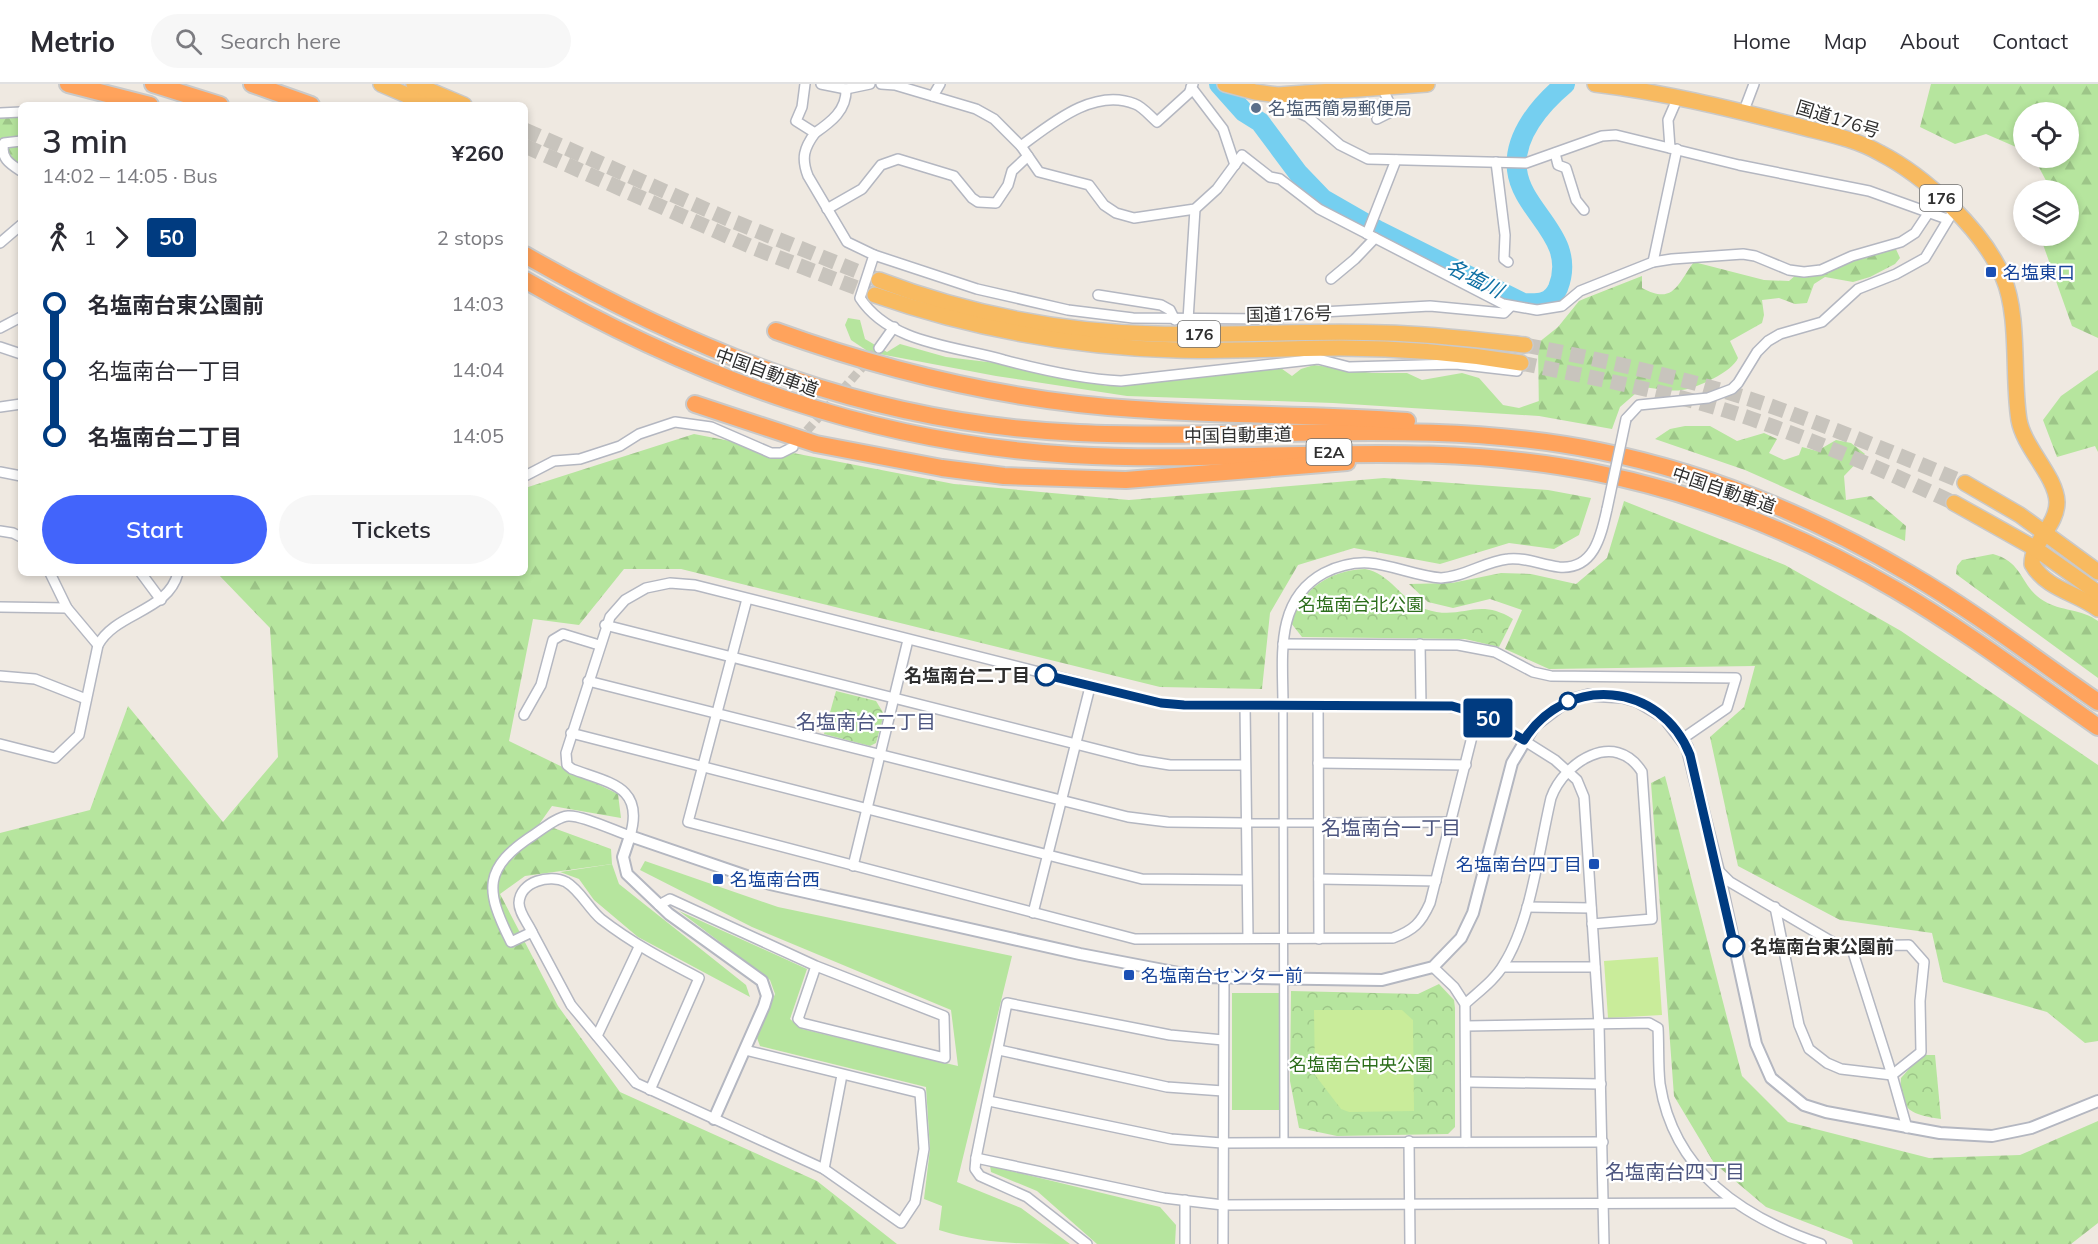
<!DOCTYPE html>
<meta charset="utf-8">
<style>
body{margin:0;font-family:Mulish,"Noto Sans JP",sans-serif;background:#f7f7f7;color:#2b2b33;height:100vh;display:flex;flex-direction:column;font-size:22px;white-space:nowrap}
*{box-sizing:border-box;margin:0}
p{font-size:20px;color:#7c7c81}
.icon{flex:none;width:33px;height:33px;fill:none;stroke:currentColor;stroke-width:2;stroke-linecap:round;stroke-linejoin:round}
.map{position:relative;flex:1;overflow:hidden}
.drawer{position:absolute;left:18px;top:18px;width:510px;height:474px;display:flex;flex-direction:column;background:#fff;border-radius:9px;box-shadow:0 3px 9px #0003}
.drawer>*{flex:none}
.badge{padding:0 12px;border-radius:4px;font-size:21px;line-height:39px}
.buttons{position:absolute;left:2013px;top:18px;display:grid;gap:12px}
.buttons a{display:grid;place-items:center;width:66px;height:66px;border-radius:50%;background:#fff;box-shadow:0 3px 9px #0003;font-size:30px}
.map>.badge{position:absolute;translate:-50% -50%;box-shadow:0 0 0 3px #fff}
.legs{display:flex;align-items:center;gap:9px;height:66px;padding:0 24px;font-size:20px}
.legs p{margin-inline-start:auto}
.head{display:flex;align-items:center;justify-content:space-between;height:102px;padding:0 24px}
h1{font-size:33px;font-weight:600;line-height:45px}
.primary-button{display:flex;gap:12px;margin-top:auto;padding:12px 24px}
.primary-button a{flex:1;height:69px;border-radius:36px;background:#4264fb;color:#fff;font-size:24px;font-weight:600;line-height:69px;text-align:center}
.primary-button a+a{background:#f7f7f7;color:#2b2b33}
ul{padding:0 24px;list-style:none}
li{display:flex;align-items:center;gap:21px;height:66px;font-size:22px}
li i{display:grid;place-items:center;width:9px;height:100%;margin:0 8px;background:currentColor}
li i::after{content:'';width:15px;height:15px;margin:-8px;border:4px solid;border-radius:50%;background:#fff}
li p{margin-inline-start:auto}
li:first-child i{background:linear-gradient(#0000 50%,currentColor 0)}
li:last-child i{background:linear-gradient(currentColor 50%,#0000 0)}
header{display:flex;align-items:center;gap:36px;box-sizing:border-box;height:84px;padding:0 30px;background:#fff;border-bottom:2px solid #e1e1e2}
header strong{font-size:28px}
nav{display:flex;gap:33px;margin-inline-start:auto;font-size:21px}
.search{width:420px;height:54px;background:#f7f7f7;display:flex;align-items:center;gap:15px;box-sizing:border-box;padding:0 21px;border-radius:33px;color:#7c7c81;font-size:22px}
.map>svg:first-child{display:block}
.grass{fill:#b6e59e}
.forest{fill:url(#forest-firs)}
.park{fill:url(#park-crowns)}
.pitch{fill:#c9ec9a}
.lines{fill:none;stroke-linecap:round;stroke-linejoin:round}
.river{stroke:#75cff0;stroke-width:20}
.minor-tunnel{stroke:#c8c4bd;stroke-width:9;stroke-dasharray:9 4.5;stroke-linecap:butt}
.trunk-tunnel{stroke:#c8c4bd;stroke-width:15;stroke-dasharray:15 8;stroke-linecap:butt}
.pedestrian-casing{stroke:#b4b7c1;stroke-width:10}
.minor-casing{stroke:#b4b7c1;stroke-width:12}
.tertiary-casing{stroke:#b4b7c1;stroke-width:14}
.trunk-casing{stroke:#c9c9c9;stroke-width:18}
.motorway-casing{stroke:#c9c9c9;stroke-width:20}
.pedestrian{stroke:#fff;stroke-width:7}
.minor{stroke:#fff;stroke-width:9}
.tertiary{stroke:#fff;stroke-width:10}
.trunk{stroke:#f8ba60;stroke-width:15}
.motorway{stroke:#ffa35c;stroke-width:16}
.minor-bridge-casing{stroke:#b4b7c1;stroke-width:12;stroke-linecap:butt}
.minor-bridge{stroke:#fff;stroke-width:9}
.line-1-casing{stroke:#fff;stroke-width:14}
.line-1{stroke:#003b80;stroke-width:9}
.service-dot{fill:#5c6f8a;stroke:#fff;stroke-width:2}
.transit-dot{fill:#1a4fb4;stroke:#fff;stroke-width:2}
.stop-1-dot{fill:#fff;stroke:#003b80;stroke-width:3}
.labels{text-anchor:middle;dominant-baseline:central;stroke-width:4.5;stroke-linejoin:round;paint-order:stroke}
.shield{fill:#fff;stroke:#6d6d6d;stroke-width:1.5}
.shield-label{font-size:16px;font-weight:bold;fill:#2e2e2e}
.service-label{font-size:18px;fill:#4e5e75;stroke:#fff;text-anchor:start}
.street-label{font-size:18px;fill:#2e2e2e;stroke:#fff}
.transit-label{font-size:18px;fill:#164399;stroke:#fff;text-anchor:start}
.park-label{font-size:18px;fill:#2c6e1b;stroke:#fff}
.stop-label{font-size:18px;font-weight:bold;fill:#2e2e2e;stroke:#fff;text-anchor:end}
.water-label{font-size:20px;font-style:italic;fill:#0d6fa3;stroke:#fff}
.neighbourhood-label{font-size:20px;fill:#4d5680;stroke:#fff}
</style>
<header>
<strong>Metrio</strong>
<div class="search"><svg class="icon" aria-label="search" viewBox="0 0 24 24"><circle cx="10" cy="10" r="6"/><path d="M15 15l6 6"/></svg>Search here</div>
<nav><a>Home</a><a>Map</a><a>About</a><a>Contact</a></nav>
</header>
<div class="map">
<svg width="2098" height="1160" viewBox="0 0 2098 1160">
<defs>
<pattern id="forest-firs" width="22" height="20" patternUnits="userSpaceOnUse" patternTransform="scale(1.5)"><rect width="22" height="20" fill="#b6e59e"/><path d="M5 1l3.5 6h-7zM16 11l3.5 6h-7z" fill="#9dc588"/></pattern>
<pattern id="park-crowns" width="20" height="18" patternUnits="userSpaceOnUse" patternTransform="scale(1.5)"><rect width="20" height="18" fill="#b6e59e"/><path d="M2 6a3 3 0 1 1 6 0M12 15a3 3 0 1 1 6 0" fill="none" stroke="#9dc588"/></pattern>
</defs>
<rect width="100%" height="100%" fill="#efe9e1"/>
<!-- grass -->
<g class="grass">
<polygon points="848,234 860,236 865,255 887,268 900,260 946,273 996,279 1107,302 1278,282 1292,292 1301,285 1314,281 1372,289 1407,289 1422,296 1462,289 1479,294 1503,321 1519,324 1539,317 1539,332 1333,319 1127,312 996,292 869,268 851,256 845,241"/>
<path d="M645,777L778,823L1012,872L957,1098L1021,1124L1070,1160C1024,1160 983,1160 939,1146L942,1122L924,1115L930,1065L926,1003L760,962L757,954L775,910L770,896L679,827L807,885L790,935L802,945L958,982L951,926L752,843L640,786Z"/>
<polygon points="612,780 619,800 746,901 750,913 638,853 594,816 579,795 560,788"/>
<polygon points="1232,909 1279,909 1280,1026 1232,1026"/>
<polygon points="990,1082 1160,1123 1176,1141 1175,1160 1097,1160 1037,1107 991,1088"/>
</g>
<!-- forest -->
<g class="forest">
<polygon points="1931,0 2098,0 2098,254 2072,242 2040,152 2068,152 2068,106 2051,106 2034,74 2068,74 2068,28 2024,28 2023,66 1986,50 1955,60 1920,43"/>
<polygon points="21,33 21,81 0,76 0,34"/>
<path d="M1895,163L1900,174L1895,180L1870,193L1853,198L1825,193L1814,200L1807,219L1795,220L1779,214L1762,216L1764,231L1762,239L1730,257L1738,274C1732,288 1697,304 1682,306C1670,308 1655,304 1643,303L1620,323L1612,345L1539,332L1538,259L1558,243L1579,217L1586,214L1642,192V204C1675,222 1678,198 1694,178L1764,196L1789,197L1804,184L1828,186Z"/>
<polygon points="2098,286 2098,368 2095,362 2057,373 2043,336 2061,312"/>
<polygon points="1685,342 1710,342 1737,357 1764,349 1777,355 1769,369 1784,376 1799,371 1802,363 1817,367 1836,356 1851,359 1865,370 1844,392 1846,416 1871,412 1906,442 1905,457 1745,386 1655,355 1670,345"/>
<polygon points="694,350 954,400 1129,416 1384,394 1548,406 1591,414 1579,451 1554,465 1509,459 1440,480 1354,464 1298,481 1270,529 1262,605 1160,603 681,485 624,485 579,541 533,535 509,657 618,710 621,734 552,722 540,739 611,765 612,780 525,792 500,810 558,922 620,1008 817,1097 897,1160 0,1160 0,749 90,726 128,622 223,738 278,673 270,544 217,489 525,489 525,404"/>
<polygon points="1624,417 1785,481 1901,547 2098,681 2098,957 2085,959 2047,928 1943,898 1932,849 1840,836 1738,782 1710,653 1744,623 1755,582 1549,585 1505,565 1522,526 1490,515 1453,524 1428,518 1409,500 1452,499 1501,489 1531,490 1576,500 1607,474"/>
<path d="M1993,470C2024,478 2020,503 2044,517C2060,527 2082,525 2098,537V594L1956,490L1957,482L1962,476Z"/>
<polygon points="1665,692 1742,992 1788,1038 1929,1074 2020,1071 2098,1037 2098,1139 2071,1160 1853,1160 1852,1156 1766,1123 1714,1079 1674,1012 1651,699"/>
</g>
<!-- park -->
<g class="park">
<path d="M1365,485C1390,489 1402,517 1425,525C1462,538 1476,512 1513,535L1499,563L1465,555L1302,553L1291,539C1300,506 1330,486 1365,485Z"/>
<polygon points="836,607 876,617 884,630 876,659 870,662 824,650"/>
<polygon points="1439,900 1454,916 1455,924 1455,1043 1448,1050 1337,1052 1299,1044 1290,997 1291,907 1418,910"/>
<path d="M1921,971H1935L1941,1035C1913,1031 1898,1027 1901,994Z"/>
</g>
<!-- pitch -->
<g class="pitch">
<polygon points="1658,873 1662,931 1608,934 1604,877"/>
<polygon points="1314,926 1402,926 1413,936 1414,1027 1349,1028 1341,1025 1315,991"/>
</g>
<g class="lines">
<!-- river -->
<path class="river" d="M1219,0L1244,28L1260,38L1298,89L1323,115L1377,146L1523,219C1539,220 1551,220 1558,204C1578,153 1522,129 1517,86C1513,52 1541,20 1565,0"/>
<!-- minor-tunnel -->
<polyline class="minor-tunnel" points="798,357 879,264"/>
<!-- trunk-tunnel -->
<g class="trunk-tunnel">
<polyline points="525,46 730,136 879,196"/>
<polyline points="525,62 754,164 875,211"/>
<path d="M1525,261C1606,277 1687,294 1765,320C1833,344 1899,371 1965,399"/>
<path d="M1521,279C1598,295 1677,309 1752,335C1821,359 1888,388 1954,419"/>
</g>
<defs>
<g id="pedestrian">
<polyline points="1283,621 1284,1058"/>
<polyline points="1246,739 1319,739"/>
</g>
<g id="minor">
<path d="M805,0L802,23L796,37L815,49C804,64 801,74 808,92L847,158L874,171L860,214C890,260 956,262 1004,276C1042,286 1081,295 1121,297L1318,275L1349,283L1456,280L1517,287"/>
<polyline points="821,0 846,5 870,0"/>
<polyline points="881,0 895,1 976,25 994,35 1021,62 1039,88 1089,101 1104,121 1116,129 1134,134 1195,125 1217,105 1242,71 1270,93 1280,95 1319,125 1503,220 1537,226 1562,222 1580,207 1653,178 1672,175 1743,170 1755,172 1789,186 1804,188 1821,186 1852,172 1901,158 1915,149 1929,128"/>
<polyline points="1191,3 1223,45 1235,81"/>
<polyline points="1278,11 1285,22 1308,33 1340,61 1368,75 1526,79 1602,52 1616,51 1739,81 1869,107 1947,135"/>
<polyline points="933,12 940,0"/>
<polyline points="0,29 21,28"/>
<polyline points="1743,29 1754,0"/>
<polyline points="1377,35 1393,27 1381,1"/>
<path d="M815,49C831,38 847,26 846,5"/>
<path d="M21,57L4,59C0,74 10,80 21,87"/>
<path d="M1021,62C1051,40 1094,3 1135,20C1143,23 1150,32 1157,38L1189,9L1193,0"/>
<polyline points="1670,64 1668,36 1678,13"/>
<polyline points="1555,69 1558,81 1566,84 1576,116 1584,126"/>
<polyline points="1496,78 1505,151 1504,175 1508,178"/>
<polyline points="827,125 862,105 881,81 898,75 954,92 972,114 978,118 996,119 1008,101 1012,87 1028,72"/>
<polyline points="1367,150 1396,76"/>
<polyline points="0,159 21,141"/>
<polyline points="874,171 977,205 1068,226 1133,234 1270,235 1322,228 1430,222 1504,229 1511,222"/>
<polyline points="1653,178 1677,65"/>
<polyline points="1331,195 1355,175 1375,154"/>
<polyline points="1098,211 1161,221 1170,226 1175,236"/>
<polyline points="1188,236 1195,125"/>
<polyline points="0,244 21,233"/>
<polyline points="0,263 21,270"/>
<polyline points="879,264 894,243"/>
<polyline points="0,323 21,320"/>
<polyline points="1626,335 1639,321 1708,314 1732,305 1738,299 1757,268 1768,257 1780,250 1822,238 1858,205 1896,190 1925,174 1951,131"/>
<polyline points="0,388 21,392"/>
<polyline points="525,392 554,377 580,375 620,362 639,350 675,338 711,343 771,369 781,369 793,363"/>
<polyline points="0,447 13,449 21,453"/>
<polyline points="50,489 67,524 98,561"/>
<polyline points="141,489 161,516"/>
<path d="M747,515L688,738L1135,855L1393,854C1414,846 1421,839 1430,819L1478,629"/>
<polyline points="0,523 67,524"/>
<polyline points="605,541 1139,676 1170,681 1245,681"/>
<polyline points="1283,560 1458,561 1495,568 1533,588 1551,592 1736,594 1727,624 1682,655"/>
<polyline points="1420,560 1421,621"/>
<polyline points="0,592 35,595 86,615"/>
<polyline points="588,597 1128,733 1168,738 1246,739"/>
<polyline points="1245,621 1248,854"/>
<path d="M1283,621C1283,573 1274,516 1324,489C1338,482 1353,478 1369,479C1393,481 1416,492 1441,494C1465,493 1485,477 1508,475C1526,473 1541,481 1559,483C1594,486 1601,452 1607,425"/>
<polyline points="1318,621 1319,855"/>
<polyline points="524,631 541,601 553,556 563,550 599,561"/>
<polyline points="571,649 1142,795 1246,796"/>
<path d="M0,660L55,674L79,651L98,561C116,528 168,528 178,489"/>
<polyline points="1318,679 1466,681"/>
<polyline points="1319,739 1452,738"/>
<polyline points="853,782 908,556"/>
<polyline points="1718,786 1730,798 1834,859 1851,862 1909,861 1924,878 1920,917 1921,968 1892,991 1907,1044"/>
<polyline points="1319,795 1436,797"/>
<polyline points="659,821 670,815 816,882 944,932 945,974 802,939 798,935 816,882"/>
<polyline points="1527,823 1591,824"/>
<polyline points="1775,823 1799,941 1809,965 1827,979 1841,985 1892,991 1851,862"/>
<polyline points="1033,829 1090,603"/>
<path d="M532,848C528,839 519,829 519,819C520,797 550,790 566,798C580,806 589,825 601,835C632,859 664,876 699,894L650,1006"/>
<polyline points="1433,883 1454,903 1465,920 1466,1058"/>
<polyline points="1503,883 1595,883"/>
<path d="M1465,920C1478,908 1495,896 1504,880C1531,837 1539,765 1551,714C1564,678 1615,645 1642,688L1652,835L1592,840"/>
<path d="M1466,942L1649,939L1658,944C1659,962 1658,982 1660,1000C1674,1088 1742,1133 1821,1160"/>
<polyline points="597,952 639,863"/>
<polyline points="1223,956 1170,951 1007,919 976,1074 1164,1114 1223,1121 1734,1119"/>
<path d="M745,966L920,1009L924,1065L915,1118L901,1139L824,1085L636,999L571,921L532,848L511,858C485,806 482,784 535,750C544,744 557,733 568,732C582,731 615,747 630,752C645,702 609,699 572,685L567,681L566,669L610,533L625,516L646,504L670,499L695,501L1162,619L1184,621H1421L1462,624L1493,637L1555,676L1577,696L1584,713L1599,941L1604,1160"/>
<polyline points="999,966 1167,1003 1223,1007"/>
<polyline points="1466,998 1601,1000"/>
<polyline points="989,1017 1171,1055 1222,1059 1603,1058"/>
<polyline points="1409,1057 1410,1160"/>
<polyline points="976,1074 975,1085 980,1092 1027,1113 1087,1160"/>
<polyline points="824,1085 842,991"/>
<polyline points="1185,1116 1185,1160"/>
<polyline points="1223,1160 1224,895"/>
</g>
<polyline id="tertiary" points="714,1035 764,922 767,912 762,897 669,830 627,790 623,773 630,752 770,800 1080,870 1200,893 1382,896 1433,883 1461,854 1473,829 1512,679 1534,642 1567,617 1589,611 1623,613 1637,617 1664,633 1687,663 1718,786 1756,960 1771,994 1804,1021 1826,1028 1940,1049 1992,1052 2031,1044 2098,1017"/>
<g id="trunk">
<polyline points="381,0 430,21"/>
<polyline points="414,0 464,21"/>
<polyline points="1225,0 1255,8 1278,11 1427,0"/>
<path d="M1595,0C1662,8 1728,24 1794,41C1823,49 1854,54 1880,69C1925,92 1983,146 2003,193C2020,232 2012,293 2019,336C2024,364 2056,392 2057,418C2057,442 2032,457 2032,480C2046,505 2077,509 2098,525"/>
<path d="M879,196C968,230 1063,248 1158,250C1234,252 1309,246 1385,249C1432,250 1479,256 1525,261"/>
<path d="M875,211C972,245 1074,263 1177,266C1231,268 1286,264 1340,264C1401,264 1461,269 1521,279"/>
<polyline points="1965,399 2020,431 2098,488"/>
<polyline points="1954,419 2036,465 2098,509"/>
</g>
<g id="motorway">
<polyline points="68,0 150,21"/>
<polyline points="153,0 220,21"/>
<polyline points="252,0 311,21"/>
<path d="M525,171C702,272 873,340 1079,349C1252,357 1428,332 1599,367C1709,389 1814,433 1910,490C1975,528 2036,575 2098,618"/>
<path d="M525,196C697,295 873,359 1072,371C1248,381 1417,353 1592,388C1700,409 1802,451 1896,506C1966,547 2032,597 2098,643"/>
<path d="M776,247C892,289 1012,317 1135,325C1226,332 1317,330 1407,337"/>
<polyline points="695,320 816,360 942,384 1004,392 1126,396 1347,378"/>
</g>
</defs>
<!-- pedestrian casing -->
<use href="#pedestrian" class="pedestrian-casing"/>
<!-- minor casing -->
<use href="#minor" class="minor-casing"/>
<!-- tertiary casing -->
<use href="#tertiary" class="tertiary-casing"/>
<!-- trunk casing -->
<use href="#trunk" class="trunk-casing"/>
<!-- motorway casing -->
<use href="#motorway" class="motorway-casing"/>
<!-- pedestrian -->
<use href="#pedestrian" class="pedestrian"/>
<!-- minor -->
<use href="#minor" class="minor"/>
<!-- tertiary -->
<use href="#tertiary" class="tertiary"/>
<!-- trunk -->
<use href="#trunk" class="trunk"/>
<!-- motorway -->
<use href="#motorway" class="motorway"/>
<defs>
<polyline id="minor-bridge" points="1607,425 1626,335"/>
</defs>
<!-- minor-bridge casing -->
<use href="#minor-bridge" class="minor-bridge-casing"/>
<!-- minor-bridge -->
<use href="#minor-bridge" class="minor-bridge"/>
</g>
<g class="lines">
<defs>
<path id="line-1" d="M1046,591L1161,619L1184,621L1452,622L1479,630L1524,656C1567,589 1661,598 1690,671L1734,862"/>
</defs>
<!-- line-1 casing -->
<use href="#line-1" class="line-1-casing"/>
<!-- line-1 -->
<use href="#line-1" class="line-1"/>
</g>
<!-- markers -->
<circle class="service-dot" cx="1256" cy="24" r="6"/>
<g class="transit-dot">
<rect x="1985" y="182" width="12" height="12" rx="3"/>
<rect x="1588" y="774" width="12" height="12" rx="3"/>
<rect x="712" y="789" width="12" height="12" rx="3"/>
<rect x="1123" y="885" width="12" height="12" rx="3"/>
</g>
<g class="stop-1-dot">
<circle cx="1046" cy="591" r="10"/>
<circle cx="1568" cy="617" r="8"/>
<circle cx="1734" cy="862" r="10"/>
</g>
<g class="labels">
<!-- shield labels -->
<g class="shield">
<rect x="1920" y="101" width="42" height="26" rx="4.5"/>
<rect x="1178" y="237" width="42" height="26" rx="4.5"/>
<rect x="1306.5" y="355" width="45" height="26" rx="4.5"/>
</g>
<g class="shield-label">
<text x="1941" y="114">176</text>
<text x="1199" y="250">176</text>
<text x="1329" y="368">E2A</text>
</g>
<!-- service labels -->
<g class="service-label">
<text x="1268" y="24">名塩西簡易郵便局</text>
</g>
<!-- street labels -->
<g class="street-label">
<text transform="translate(1838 35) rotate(17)">国道176号</text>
<text transform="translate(1289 230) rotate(-1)">国道176号</text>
<text transform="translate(767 288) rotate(20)">中国自動車道</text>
<text transform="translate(1238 351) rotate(-1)">中国自動車道</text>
<text transform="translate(1724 406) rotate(19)">中国自動車道</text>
</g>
<!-- transit labels -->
<g class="transit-label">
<text x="2003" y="188">名塩東口</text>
<text x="1582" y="780" text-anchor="end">名塩南台四丁目</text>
<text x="730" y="795">名塩南台西</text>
<text x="1141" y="891">名塩南台センター前</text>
</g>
<!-- park labels -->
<g class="park-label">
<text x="1361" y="520">名塩南台北公園</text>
<text x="1361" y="980">名塩南台中央公園</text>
</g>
<!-- stop labels -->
<g class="stop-label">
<text x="1030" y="591">名塩南台二丁目</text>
<text x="1750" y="862" text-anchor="start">名塩南台東公園前</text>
</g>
<!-- water labels -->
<g class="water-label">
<text transform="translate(1475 194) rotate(27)">名塩川</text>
</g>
<!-- neighbourhood labels -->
<g class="neighbourhood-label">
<text x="866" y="637">名塩南台二丁目</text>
<text x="1391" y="743">名塩南台一丁目</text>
<text x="1675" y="1087">名塩南台四丁目</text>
</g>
</g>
</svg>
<div class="buttons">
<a><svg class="icon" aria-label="locate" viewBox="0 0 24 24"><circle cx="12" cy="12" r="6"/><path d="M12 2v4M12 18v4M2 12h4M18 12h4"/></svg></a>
<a><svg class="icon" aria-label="layers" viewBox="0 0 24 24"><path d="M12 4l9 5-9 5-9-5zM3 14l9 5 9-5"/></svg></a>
</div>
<b class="badge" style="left:1488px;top:634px;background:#003b80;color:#fff">50</b>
<section class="drawer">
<div class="head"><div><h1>3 min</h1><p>14:02 – 14:05 · Bus</p></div><b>¥260</b></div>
<div class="legs"><svg class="icon" aria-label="walk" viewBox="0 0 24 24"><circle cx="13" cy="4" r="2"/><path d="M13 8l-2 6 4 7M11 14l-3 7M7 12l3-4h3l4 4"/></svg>1<svg class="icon" aria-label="forward" viewBox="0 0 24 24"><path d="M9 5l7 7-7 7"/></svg><b class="badge" style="background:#003b80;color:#fff">50</b><p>2 stops</p></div>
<ul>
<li><i style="color:#003b80"></i><b>名塩南台東公園前</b><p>14:03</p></li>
<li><i style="color:#003b80"></i><span>名塩南台一丁目</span><p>14:04</p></li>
<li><i style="color:#003b80"></i><b>名塩南台二丁目</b><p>14:05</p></li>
</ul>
<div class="primary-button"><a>Start</a><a>Tickets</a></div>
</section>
</div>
